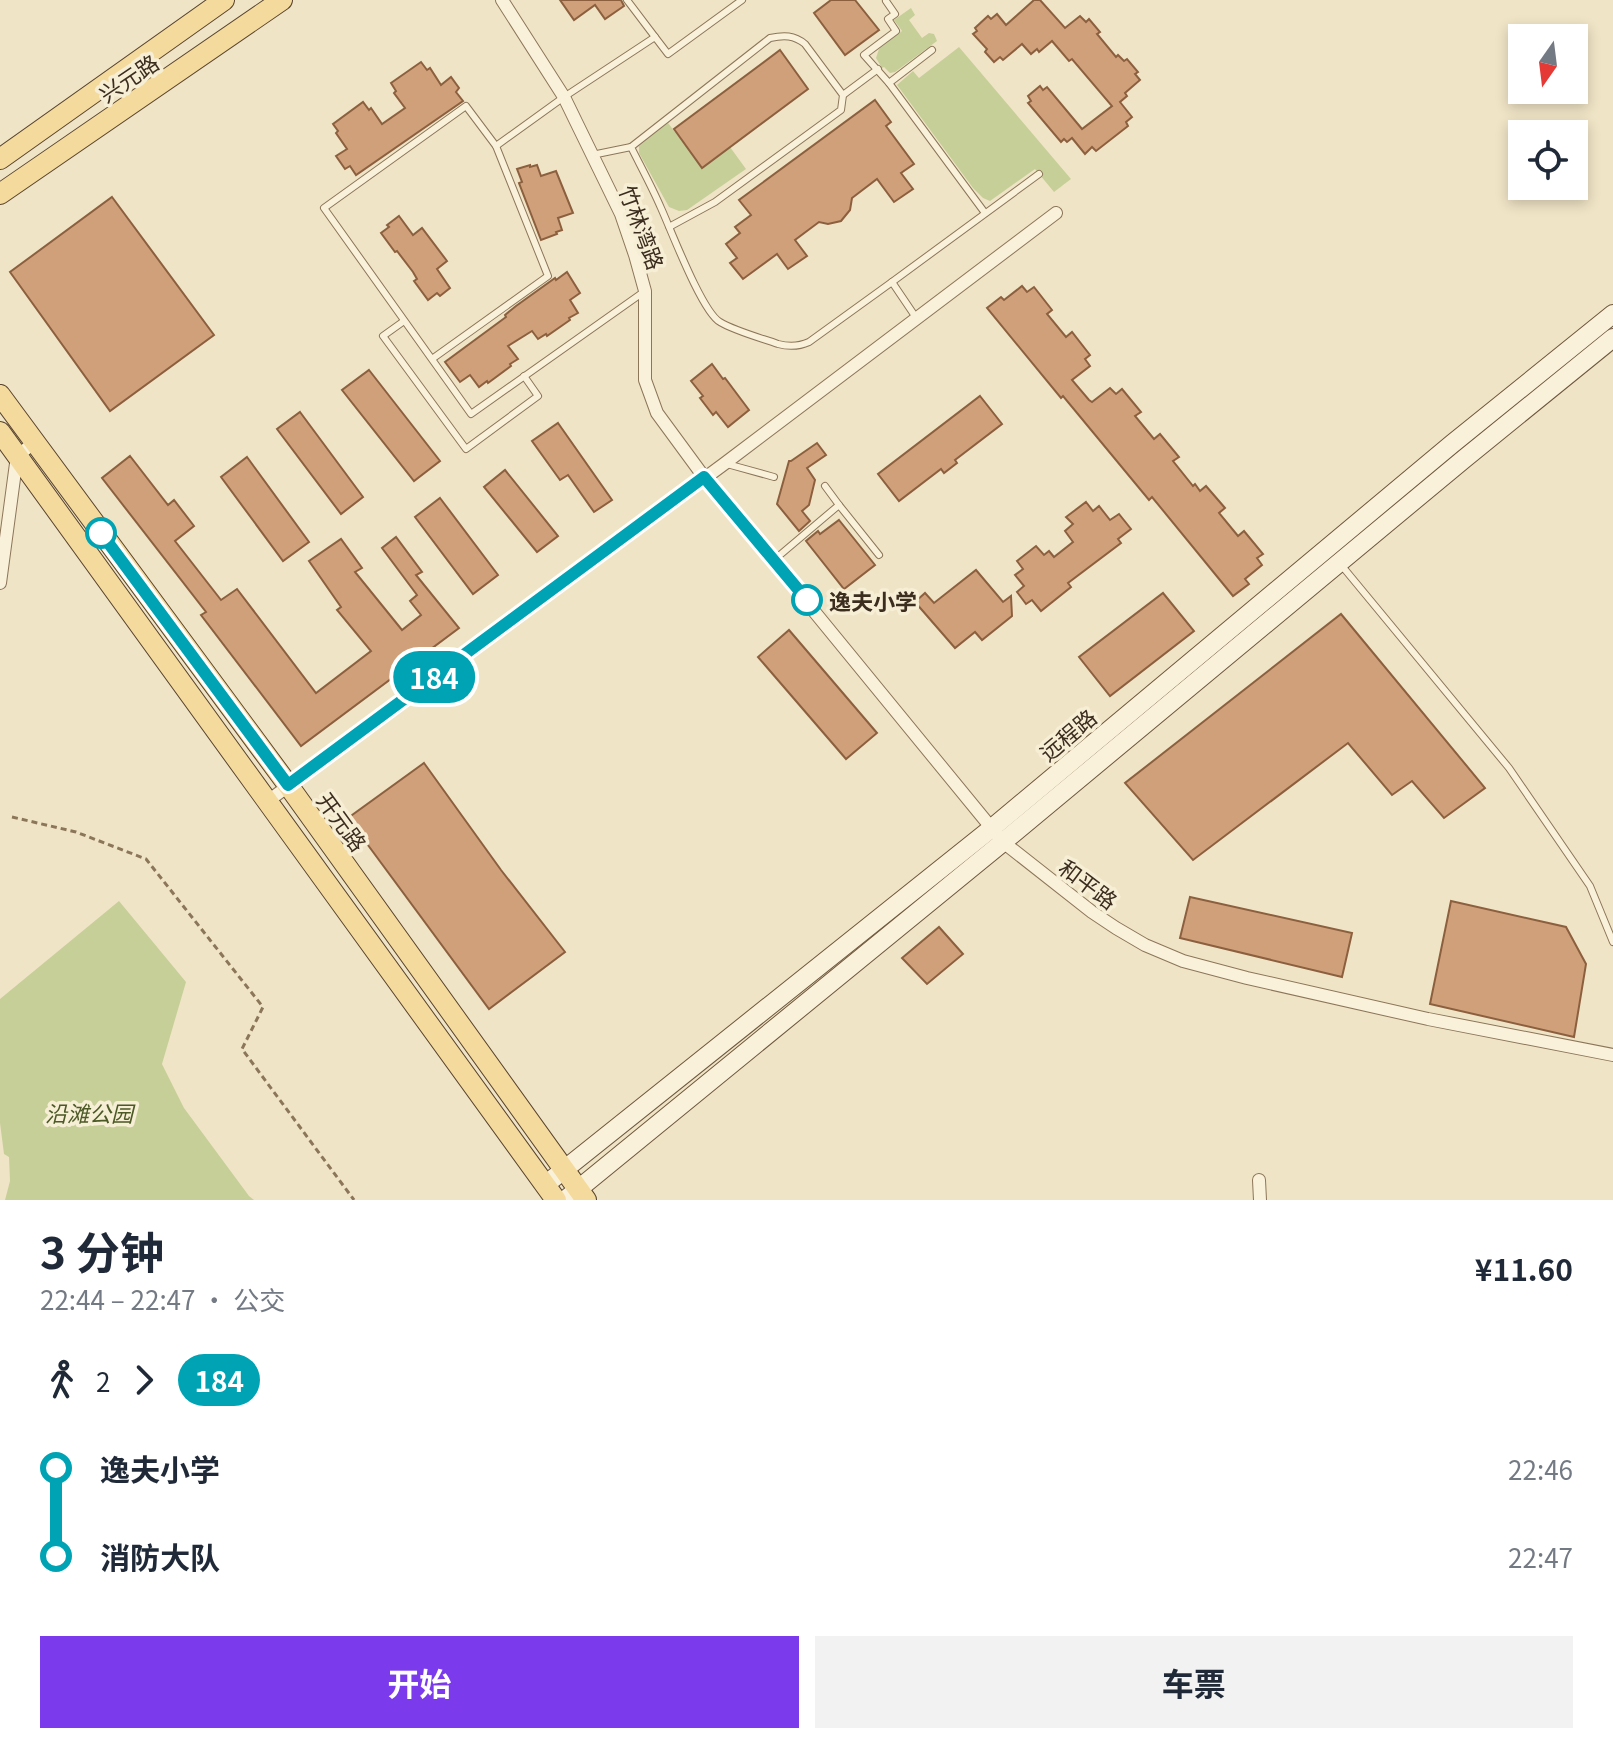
<!DOCTYPE html>
<html lang="zh">
<meta charset="utf-8">
<style>
body{margin:0;font-family:Georgia,"Noto Sans SC",serif;background:#f2f2f3;color:#1f2937;height:100vh;display:flex;flex-direction:column;font-size:30px;white-space:nowrap}
*{box-sizing:border-box;margin:0}
p{font-size:26px;color:#747a83}
.icon{flex:none;width:44px;height:44px;fill:none;stroke:currentColor;stroke-width:2;stroke-linecap:round;stroke-linejoin:round}
.map{position:relative;height:1200px;overflow:hidden}
.sheet{display:flex;flex-direction:column;background:#fff;flex:1}
.sheet>*{flex:none}
.badge{padding:0 16px;border-radius:26px;font-size:28px;line-height:52px}
.needle{width:52px;rotate:194deg}
.fabs{position:absolute;left:1508px;top:24px;display:grid;gap:16px}
.fabs a{display:grid;place-items:center;width:80px;height:80px;border-radius:0px;background:#fff;box-shadow:0 4px 12px #0003;font-size:40px}
.map>.badge{position:absolute;translate:-50% -50%;box-shadow:0 0 0 4px #fff}
.legs{display:flex;align-items:center;gap:12px;height:88px;padding:0 40px;font-size:26px}
.legs p{margin-inline-start:auto}
.headline{display:flex;align-items:center;justify-content:space-between;height:136px;padding:0 40px}
h1{font-size:44px;font-weight:700;line-height:60px}
.primary-button{display:flex;gap:16px;margin-top:auto;padding:16px 40px}
.primary-button a{flex:1;height:92px;border-radius:0px;background:#7c3aed;color:#fff;font-size:32px;font-weight:700;line-height:92px;text-align:center}
.primary-button a+a{background:#f2f2f3;color:#1f2937}
ul{padding:0 40px;list-style:none}
li{display:flex;align-items:center;gap:28px;height:88px;font-size:30px}
li i{display:grid;place-items:center;width:12px;height:100%;margin:0 10px;background:currentColor}
li i::after{content:'';width:20px;height:20px;margin:-10px;border:6px solid;border-radius:50%;background:#fff}
li p{margin-inline-start:auto}
li:first-child i{background:linear-gradient(#0000 50%,currentColor 0)}
li:last-child i{background:linear-gradient(currentColor 50%,#0000 0)}
.map>svg:first-child{display:block}
.green{fill:#c7cf99}
.building{fill:#d0a07a;stroke:#8c603f;stroke-width:2}
.lines{fill:none;stroke-linecap:round;stroke-linejoin:round}
.service-casing{stroke:#8c765a;stroke-width:8}
.minor-casing{stroke:#8c765a;stroke-width:14}
.secondary-casing{stroke:#6e573d;stroke-width:20}
.primary-casing{stroke:#5a442f;stroke-width:22}
.path{stroke:#8c765a;stroke-width:3;stroke-dasharray:6 4;stroke-linecap:butt}
.service{stroke:#faf1da;stroke-width:6}
.minor{stroke:#faf1da;stroke-width:12}
.secondary{stroke:#faf1da;stroke-width:18}
.primary{stroke:#f4db9d;stroke-width:20}
.line-1-casing{stroke:#fff;stroke-width:18}
.line-1{stroke:#00a3b4;stroke-width:12}
.stop-1-dot{fill:#fff;stroke:#00a3b4;stroke-width:4}
.labels{text-anchor:middle;dominant-baseline:central;stroke-width:7;stroke-linejoin:round;paint-order:stroke}
.street-label{font-size:22px;fill:#3c2e1f;stroke:#f7eed6}
.stop-label{font-size:22px;font-weight:bold;fill:#3c2e1f;stroke:#f7eed6;text-anchor:start}
.park-label{font-size:22px;font-style:italic;fill:#4b5925;stroke:#f7eed6}
</style>
<div class="map">
<svg width="1613" height="1200" viewBox="0 0 1613 1200">
<rect width="100%" height="100%" fill="#f0e4c6"/>
<!-- green -->
<g class="green">
<polygon points="911,8 915,15 909,20 922,38 929,33 934,34 937,41 895,72 890,73 884,67 882,68 876,58 879,49 902,31 894,20"/>
<polygon points="959,47 1071,179 1054,192 1035,169 990,201 983,198 973,188 897,85 913,71 919,78"/>
<polygon points="668,123 702,167 730,147 746,169 687,210 679,211 669,207 639,153 639,146"/>
<polygon points="119,901 186,982 162,1064 184,1108 249,1196 254,1200 5,1200 10,1181 9,1157 4,1154 0,1123 0,999"/>
</g>
<!-- building -->
<g class="building">
<polygon points="560,0 621,0 624,6 605,19 595,5 574,20"/>
<polygon points="831,0 855,0 879,30 845,55 814,13"/>
<polygon points="1034,0 1040,0 1065,28 1080,16 1086,22 1089,19 1100,32 1097,34 1116,57 1118,55 1124,61 1127,59 1138,72 1135,74 1140,80 1125,93 1127,96 1120,102 1132,117 1126,122 1128,126 1096,151 1092,147 1085,154 1072,138 1067,142 1064,139 1061,142 1028,103 1031,101 1028,96 1040,86 1043,90 1047,87 1082,129 1112,106 1072,59 1069,61 1052,41 1039,52 1037,49 1031,54 1022,44 1003,60 1000,57 994,62 985,52 987,49 973,34 977,31 975,28 988,16 991,19 997,14 1006,25"/>
<polygon points="780,50 808,89 702,168 674,129"/>
<polygon points="421,62 427,70 430,68 441,85 451,77 459,88 456,92 463,101 356,175 350,166 345,169 336,156 347,149 336,133 338,131 333,124 363,102 369,110 371,108 382,124 405,108 394,93 396,91 391,83"/>
<polygon points="875,100 891,122 886,126 914,164 901,173 913,189 894,202 877,179 852,198 850,210 841,221 828,224 819,222 795,240 807,256 788,269 777,254 743,279 730,263 737,258 726,244 740,233 735,227 751,215 739,200"/>
<polygon points="530,165 530,167 537,165 541,176 556,171 573,213 558,218 562,230 556,232 557,234 541,240 519,183 522,182 517,169"/>
<polygon points="112,197 214,335 110,411 10,272"/>
<polygon points="399,216 413,235 422,228 447,261 437,269 450,288 440,296 437,293 428,300 414,281 417,279 413,272 397,251 395,252 381,233 389,227 387,225"/>
<polygon points="567,272 580,293 570,300 578,313 569,318 570,320 547,336 546,334 538,339 532,331 508,346 518,359 510,364 511,366 488,383 487,381 479,387 470,375 460,382 445,362 506,317 505,315 516,306 555,278 556,280"/>
<polygon points="1022,286 1027,292 1034,287 1052,310 1047,314 1066,337 1072,332 1090,355 1085,359 1090,366 1072,380 1089,400 1092,402 1110,388 1116,394 1122,389 1141,412 1135,416 1154,439 1160,434 1179,457 1173,461 1193,486 1195,484 1200,491 1206,486 1225,508 1219,513 1238,536 1244,531 1263,554 1257,558 1262,565 1245,579 1249,584 1233,596 1152,497 1149,500 1063,396 1061,398 987,308 1001,297 1004,300"/>
<polygon points="712,364 723,379 725,378 749,410 728,427 716,412 713,415 700,398 703,396 691,381"/>
<polygon points="369,370 440,461 414,481 342,390"/>
<polygon points="980,396 1002,424 955,460 957,463 944,473 941,469 899,501 878,474"/>
<polygon points="300,412 363,497 341,514 277,429"/>
<polygon points="558,423 612,500 594,512 568,475 560,480 532,441"/>
<polygon points="817,443 826,455 807,468 815,480 809,505 802,511 810,521 799,531 777,504 789,461 791,461"/>
<polygon points="130,456 168,505 174,500 194,526 175,541 221,600 237,589 316,693 371,651 337,610 341,607 309,561 341,539 362,568 355,572 402,630 421,615 410,601 417,595 382,548 396,537 422,572 416,575 459,628 301,746 201,615 206,612 102,478"/>
<polygon points="247,457 309,542 283,561 221,477"/>
<polygon points="505,470 558,536 537,552 484,487"/>
<polygon points="440,498 498,575 473,594 415,517"/>
<polygon points="1086,502 1093,511 1099,506 1110,520 1119,514 1131,529 1118,539 1121,543 1068,583 1071,587 1041,611 1032,600 1026,604 1017,592 1024,586 1015,575 1023,569 1017,561 1036,546 1044,555 1049,551 1054,557 1073,542 1065,531 1073,524 1066,517"/>
<polygon points="839,520 875,565 844,589 806,541 818,531 820,534"/>
<polygon points="976,570 1003,602 1011,596 1012,616 982,640 975,632 955,648 915,602 925,593 934,603"/>
<polygon points="1163,593 1194,631 1110,696 1079,657"/>
<polygon points="1341,614 1485,788 1444,818 1412,781 1392,795 1348,743 1193,860 1125,783"/>
<polygon points="789,630 877,733 846,759 758,657"/>
<polygon points="424,763 501,870 565,952 489,1009 348,818"/>
<polygon points="1190,897 1352,933 1342,977 1180,938"/>
<polygon points="1451,901 1566,927 1586,964 1574,1037 1430,1004"/>
<polygon points="939,927 963,954 927,984 902,958"/>
</g>
<g class="lines">
<defs>
<g id="service">
<polyline points="627,0 655,37"/>
<polyline points="886,1 895,14 888,19 896,31 864,55 889,83 985,213"/>
<polyline points="889,83 932,50"/>
<polyline points="843,95 878,69"/>
<polyline points="496,146 564,97 655,37 668,54 742,0"/>
<polyline points="592,155 631,147"/>
<path d="M669,227L715,202L841,110L843,95L805,44C794,35 784,35 770,38L631,147C641,167 652,187 661,208C671,230 702,312 720,322C735,331 761,338 778,344C789,347 798,347 809,342L892,282L917,319"/>
<polyline points="892,282 1039,174"/>
<polyline points="404,321 383,336 466,449 538,396 524,376"/>
<polyline points="432,359 548,276 496,146 466,106 324,208 471,414 645,291"/>
<polyline points="727,464 774,477"/>
<polyline points="825,486 839,505"/>
<polyline points="774,560 839,505 879,555"/>
<polyline points="1342,566 1509,768 1590,886 1613,942"/>
</g>
<g id="minor">
<polyline points="502,0 564,97 621,214 635,255 645,291 645,380 657,413 704,477 1003,842 1092,912 1116,928 1145,945 1183,961 1247,978 1428,1019 1613,1055"/>
<polyline points="0,583 17,456 35,442"/>
<polyline points="268,801 724,464 1056,213"/>
<polyline points="1259,1180 1260,1200"/>
</g>
<g id="secondary">
<polyline points="545,1185 992,828 1452,444 1613,314"/>
<polyline points="565,1200 1003,842 1464,459 1613,338"/>
</g>
<g id="primary">
<polyline points="0,159 224,0"/>
<polyline points="0,194 282,0"/>
<polyline points="0,395 288,785 586,1200"/>
<polyline points="0,432 556,1200"/>
</g>
</defs>
<!-- service casing -->
<use href="#service" class="service-casing"/>
<!-- minor casing -->
<use href="#minor" class="minor-casing"/>
<!-- secondary casing -->
<use href="#secondary" class="secondary-casing"/>
<!-- primary casing -->
<use href="#primary" class="primary-casing"/>
<!-- path -->
<polyline class="path" points="12,817 76,832 146,859 263,1007 242,1049 354,1200"/>
<!-- service -->
<use href="#service" class="service"/>
<!-- minor -->
<use href="#minor" class="minor"/>
<!-- secondary -->
<use href="#secondary" class="secondary"/>
<!-- primary -->
<use href="#primary" class="primary"/>
</g>
<g class="lines">
<defs>
<polyline id="line-1" points="101,533 288,785 704,477 807,600"/>
</defs>
<!-- line-1 casing -->
<use href="#line-1" class="line-1-casing"/>
<!-- line-1 -->
<use href="#line-1" class="line-1"/>
</g>
<!-- markers -->
<g class="stop-1-dot">
<circle cx="101" cy="533" r="14"/>
<circle cx="807" cy="600" r="14"/>
</g>
<g class="labels">
<!-- street labels -->
<g class="street-label">
<text transform="translate(128 77) rotate(-34)">兴元路</text>
<text transform="translate(643 227) rotate(70)">竹林湾路</text>
<text transform="translate(1067 734) rotate(-40)">远程路</text>
<text transform="translate(343 821) rotate(54)">开元路</text>
<text transform="translate(1089 883) rotate(37)">和平路</text>
</g>
<!-- stop labels -->
<g class="stop-label">
<text x="829" y="600">逸夫小学</text>
</g>
<!-- park labels -->
<g class="park-label">
<text x="89" y="1112">沿滩公园</text>
</g>
</g>
</svg>
<div class="fabs">
<a><svg class="needle" viewBox="-14 -14 28 28"><path d="M0-13l5 13h-10z" fill="#e53935"/><path d="M0 13l5-13h-10z" fill="#747a83"/></svg></a>
<a><svg class="icon" aria-label="locate" viewBox="0 0 24 24"><circle cx="12" cy="12" r="6"/><path d="M12 2v4M12 18v4M2 12h4M18 12h4"/></svg></a>
</div>
<b class="badge" style="left:434px;top:677px;background:#00a3b4;color:#fff">184</b>
</div>
<section class="sheet">
<div class="headline"><div><h1>3 分钟</h1><p>22:44 – 22:47 · 公交</p></div><b>¥11.60</b></div>
<div class="legs"><svg class="icon" aria-label="walk" viewBox="0 0 24 24"><circle cx="13" cy="4" r="2"/><path d="M13 8l-2 6 4 7M11 14l-3 7M7 12l3-4h3l4 4"/></svg>2<svg class="icon" aria-label="forward" viewBox="0 0 24 24"><path d="M9 5l7 7-7 7"/></svg><b class="badge" style="background:#00a3b4;color:#fff">184</b></div>
<ul>
<li><i style="color:#00a3b4"></i><b>逸夫小学</b><p>22:46</p></li>
<li><i style="color:#00a3b4"></i><b>消防大队</b><p>22:47</p></li>
</ul>
<div class="primary-button"><a>开始</a><a>车票</a></div>
</section>
